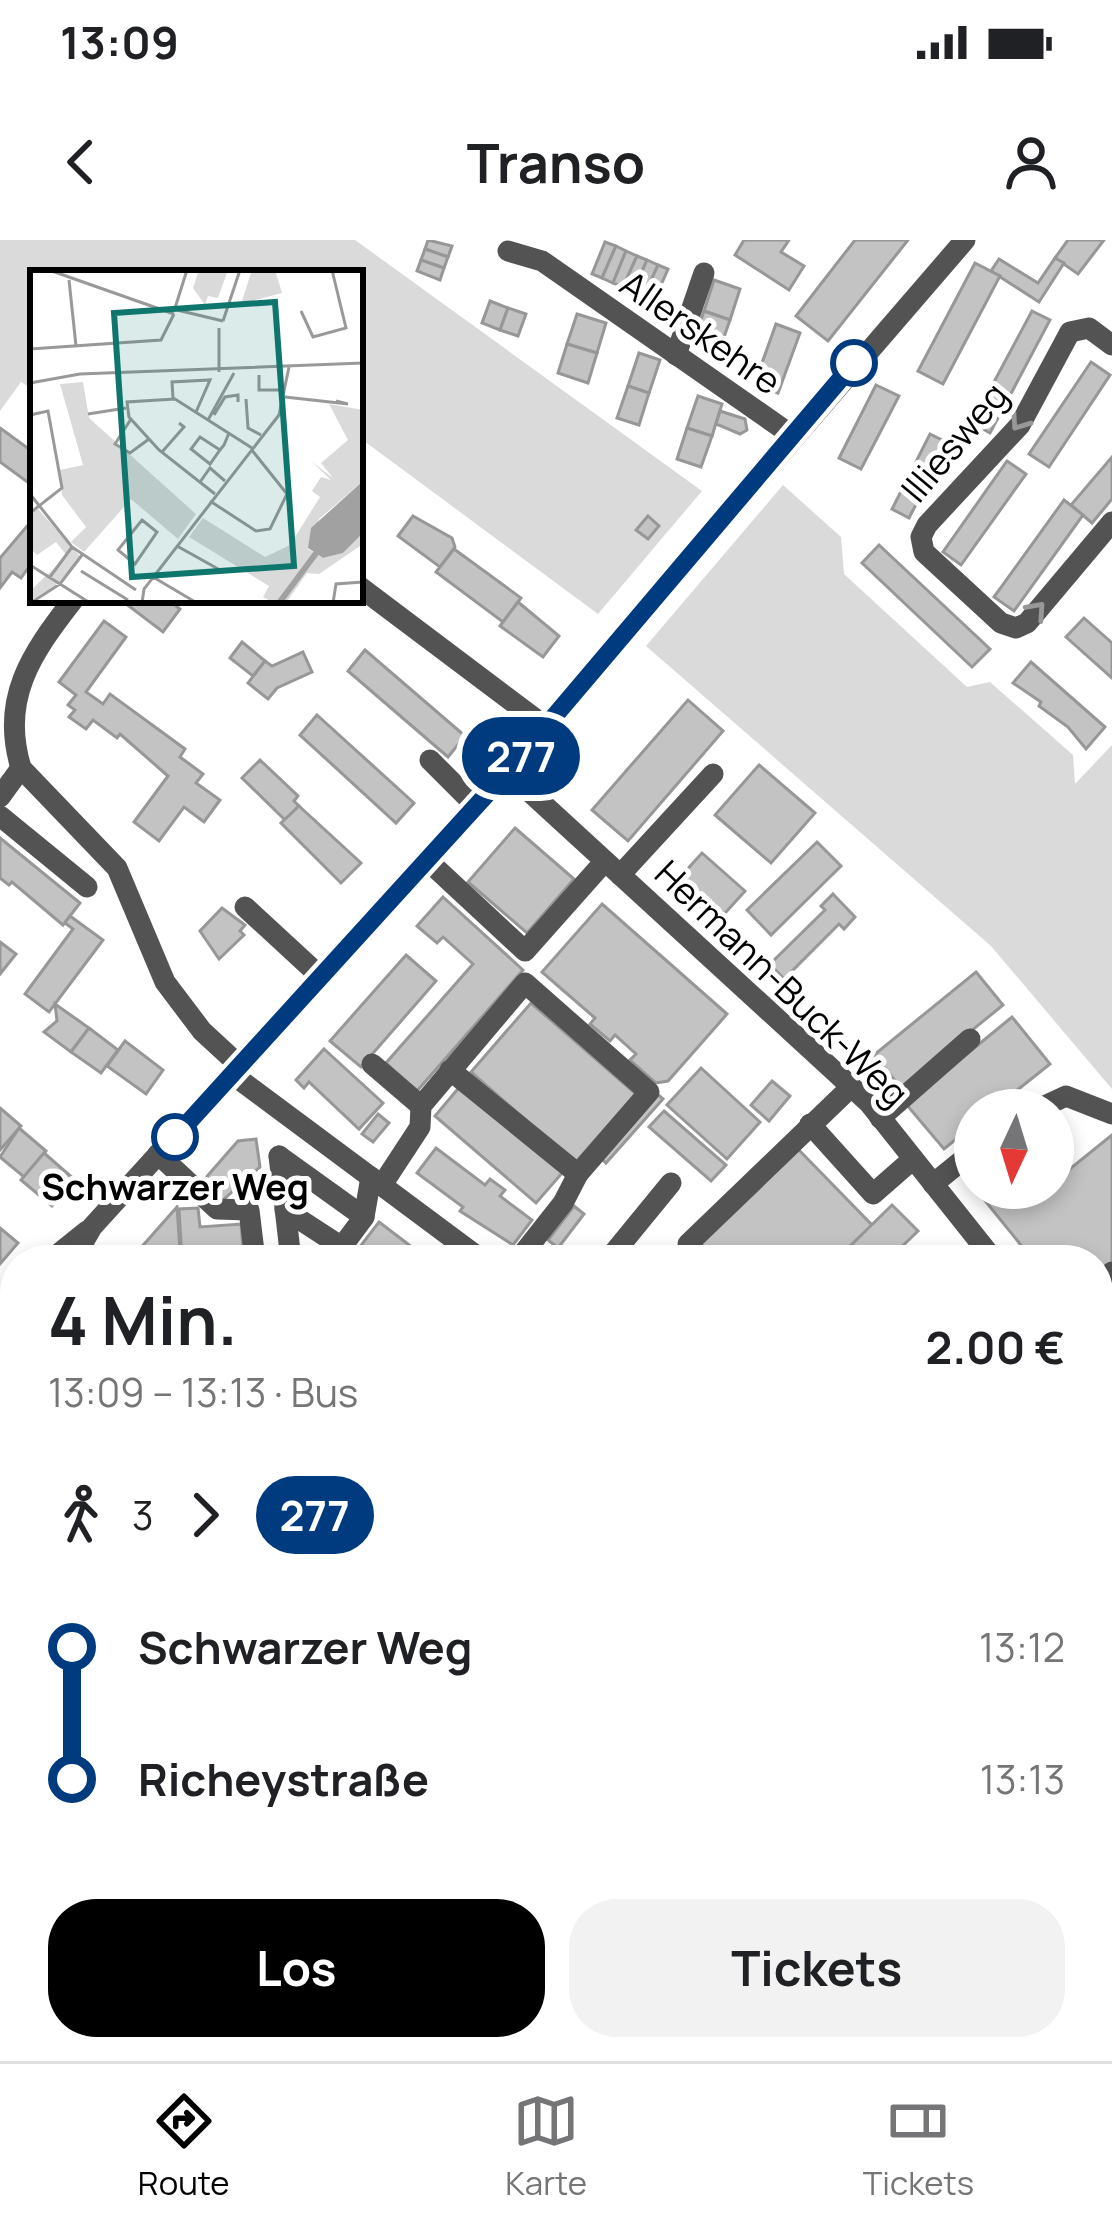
<!DOCTYPE html>
<html lang="de">
<meta charset="utf-8">
<style>
body{margin:0;font-family:Manrope,sans-serif;background:#f2f2f2;color:#202124;height:100vh;display:flex;flex-direction:column;font-size:45px;white-space:nowrap}
*{box-sizing:border-box;margin:0}
p{font-size:39px;color:#757577}
.icon{flex:none;width:66px;height:66px;fill:none;stroke:currentColor;stroke-width:2;stroke-linecap:round;stroke-linejoin:round}
.map{position:relative;flex:1;overflow:hidden}
.details{position:absolute;left:0px;top:1005px;width:1113px;height:816px;display:flex;flex-direction:column;background:#fff;border-radius:48px 48px 0 0;box-shadow:0 6px 18px #0003}
.details>*{flex:none}
.badge{padding:0 24px;border-radius:39px;font-size:42px;line-height:78px}
.needle{width:78px;rotate:184deg}
.buttons{position:absolute;left:954px;top:849px;display:grid;gap:24px}
.buttons a{display:grid;place-items:center;width:120px;height:120px;border-radius:50%;background:#fff;box-shadow:0 6px 18px #0003;font-size:60px}
.map>.badge{position:absolute;translate:-50% -50%;box-shadow:0 0 0 6px #fff}
.legs{display:flex;align-items:center;gap:18px;height:132px;padding:0 48px;font-size:39px}
.legs p{margin-inline-start:auto}
.summary{display:flex;align-items:center;justify-content:space-between;height:204px;padding:0 48px}
h1{font-size:66px;font-weight:700;line-height:90px}
.cta{display:flex;gap:24px;margin-top:auto;padding:24px 48px}
.cta a{flex:1;height:138px;border-radius:48px;background:#000;color:#fff;font-size:48px;font-weight:700;line-height:138px;text-align:center}
.cta a+a{background:#f2f2f2;color:#202124}
ul{padding:0 48px;list-style:none}
li{display:flex;align-items:center;gap:42px;height:132px;font-size:45px}
li i{display:grid;place-items:center;width:18px;height:100%;margin:0 15px;background:currentColor}
li i::after{content:'';width:30px;height:30px;margin:-15px;border:9px solid;border-radius:50%;background:#fff}
li p{margin-inline-start:auto}
li:first-child i{background:linear-gradient(#0000 50%,currentColor 0)}
li:last-child i{background:linear-gradient(currentColor 50%,#0000 0)}
.status{display:flex;justify-content:space-between;align-items:center;height:84px;padding:0 60px;background:#fff;direction:ltr}
.status svg{height:33px;fill:currentColor}
header{display:flex;justify-content:space-between;align-items:center;height:156px;padding:0 48px;background:#fff;font-size:54px;font-weight:700}
.dock{display:flex;justify-content:space-around;align-items:center;height:168px;border-top:3px solid #e0e0e0;background:#fff;font-size:33px;color:#757577}
.dock a{display:grid;justify-items:center;gap:6px}
.dock .current{color:#000}
.map>svg:first-child{display:block}
.green{fill:#dadada}
.building{fill:#c3c3c3;stroke:#979797;stroke-width:3}
.lines{fill:none;stroke-linecap:round;stroke-linejoin:round}
.major-casing{stroke:#dbdbdb;stroke-width:33}
.minor{stroke:#535353;stroke-width:21}
.major{stroke:#000;stroke-width:27}
.oneway{stroke:#989898}
.line-1-casing{stroke:#fff;stroke-width:27}
.line-1{stroke:#003b80;stroke-width:18}
.stop-1-dot{fill:#fff;stroke:#003b80;stroke-width:6}
.labels{text-anchor:middle;dominant-baseline:central;stroke-width:10;stroke-linejoin:round;paint-order:stroke}
.street-label{font-size:36px;fill:#000;stroke:#fff}
.stop-label{font-size:36px;font-weight:bold;fill:#000;stroke:#fff}
.inset-river{fill:none;stroke:#a1a1a1;stroke-width:6}
.inset-road{fill:none;stroke:#999;stroke-width:3}
.view{fill:#0f766e;fill-opacity:0.15;stroke:#0f766e;stroke-width:6}
.inset-edge{fill:none;stroke:#000;stroke-width:6}
</style>
<div class="status"><b>13:09</b><svg viewBox="0 0 49 12"><path d="M0 12V9h3v3zM5 12V6h3v6zM10 12V3h3v9zM15 12V0h3v12zM26 1h20v11H26zM47 4h2v5h-2z"/></svg></div>
<header><svg class="icon" aria-label="back" viewBox="0 0 24 24"><path d="M15 5l-7 7 7 7"/></svg>Transo<svg class="icon" aria-label="person" viewBox="0 0 24 24"><circle cx="12" cy="8" r="4"/><path d="M4 21q1-7 8-7t8 7"/></svg></header>
<div class="map">
<svg width="1112" height="1821" viewBox="0 0 1112 1821">
<rect width="100%" height="100%" fill="#fff"/>
<!-- green -->
<g class="green">
<polygon points="0,0 355,0 702,251 598,374 360,198 360,33 33,33 33,150 21,142 0,171"/>
<polygon points="783,245 841,297 844,334 967,447 990,442 1073,515 1075,544 1112,505 1112,849 991,706 646,406"/>
</g>
<!-- building -->
<g class="building">
<polygon points="428,0 452,6 448,17 425,9"/>
<polygon points="744,0 789,0 781,12 804,26 789,50 735,15"/>
<polygon points="855,0 908,0 828,101 796,76"/>
<polygon points="1068,0 1104,0 1078,34 1055,18"/>
<polygon points="605,2 616,6 602,38 592,34"/>
<polygon points="616,6 626,11 613,43 602,38"/>
<polygon points="425,9 448,17 444,28 421,20"/>
<polygon points="626,11 637,16 623,47 613,43"/>
<polygon points="637,16 647,20 633,52 623,47"/>
<polygon points="1055,18 1064,23 1039,62 991,31 999,19 1038,43"/>
<polygon points="421,20 444,28 440,40 417,31"/>
<polygon points="647,20 658,25 644,56 633,52"/>
<polygon points="975,23 1000,36 943,144 918,131"/>
<polygon points="658,25 668,29 654,61 644,56"/>
<polygon points="714,40 740,49 730,80 704,71"/>
<polygon points="490,61 508,68 500,90 482,83"/>
<polygon points="508,68 526,74 518,96 500,90"/>
<polygon points="704,71 730,80 719,111 693,102"/>
<polygon points="1032,71 1050,80 990,193 972,183"/>
<polygon points="577,74 606,83 597,113 567,104"/>
<polygon points="776,84 800,93 778,153 754,145"/>
<polygon points="567,104 597,113 588,143 558,133"/>
<polygon points="639,113 660,120 649,153 628,146"/>
<polygon points="1091,122 1110,135 1049,227 1029,214"/>
<polygon points="876,145 899,156 861,229 839,218"/>
<polygon points="628,146 649,153 639,185 617,178"/>
<polygon points="698,156 722,164 712,196 687,188"/>
<polygon points="720,171 745,179 747,190 740,194 716,184"/>
<polygon points="0,188 33,212 33,246 0,222"/>
<polygon points="687,188 712,196 701,227 677,219"/>
<polygon points="930,194 948,203 909,278 892,269"/>
<polygon points="1112,217 1112,259 1092,283 1071,265"/>
<polygon points="1007,221 1026,234 961,325 943,312"/>
<polygon points="1064,260 1083,275 1014,371 994,357"/>
<polygon points="413,276 452,298 455,307 440,327 398,296"/>
<polygon points="648,276 659,286 648,299 636,290"/>
<polygon points="33,279 33,321 21,338 12,332 0,348 0,318"/>
<polygon points="879,305 990,409 972,427 862,323"/>
<polygon points="454,309 521,358 503,382 436,332"/>
<polygon points="121,360 168,360 180,369 163,392"/>
<polygon points="518,362 559,396 543,417 500,386"/>
<polygon points="1084,378 1112,403 1112,438 1066,397"/>
<polygon points="104,381 126,397 86,452 103,464 110,454 185,509 180,517 203,534 196,543 220,560 204,582 184,567 159,601 134,582 168,536 120,494 117,498 93,480 86,489 69,477 75,470 68,465 76,455 59,442"/>
<polygon points="242,402 265,421 253,436 230,418"/>
<polygon points="365,410 465,496 448,517 348,431"/>
<polygon points="303,412 312,432 277,448 268,459 248,443 265,421 272,426"/>
<polygon points="1031,422 1105,487 1086,509 1068,487 1039,466 1041,462 1013,443"/>
<polygon points="688,460 723,491 628,601 592,570"/>
<polygon points="317,475 414,563 396,583 300,495"/>
<polygon points="260,520 298,556 294,561 299,566 285,580 242,538"/>
<polygon points="759,525 815,573 771,623 715,575"/>
<polygon points="299,566 361,623 341,643 281,583"/>
<polygon points="515,588 574,639 527,693 468,642"/>
<polygon points="0,598 80,663 63,685 12,642 9,645 0,638"/>
<polygon points="817,602 841,626 771,695 747,670"/>
<polygon points="702,613 745,651 717,682 674,644"/>
<polygon points="833,654 855,677 844,689 839,684 784,739 770,724 825,670 821,666"/>
<polygon points="443,657 523,730 417,851 386,823 473,724 443,697 437,703 417,686"/>
<polygon points="602,664 727,774 668,841 656,843 630,820 636,814 615,795 610,801 590,784 595,778 542,732"/>
<polygon points="222,668 245,685 240,691 244,695 219,719 200,691"/>
<polygon points="70,676 103,700 49,772 25,754 73,689 65,683"/>
<polygon points="0,702 16,714 0,734"/>
<polygon points="406,715 436,741 361,827 330,801"/>
<polygon points="976,732 1003,765 901,848 874,815"/>
<polygon points="531,763 636,854 575,923 471,832"/>
<polygon points="55,764 89,788 71,812 44,792 57,781"/>
<polygon points="1012,777 1050,824 992,870 975,870 975,884 944,909 906,864"/>
<polygon points="89,788 118,810 101,833 71,812"/>
<polygon points="125,801 163,830 146,854 107,826"/>
<polygon points="324,809 383,863 359,889 309,842 304,848 296,840"/>
<polygon points="701,828 760,882 727,919 667,865"/>
<polygon points="772,841 790,856 769,881 751,865"/>
<polygon points="462,844 563,932 536,963 435,876"/>
<polygon points="656,853 663,859 606,923 599,916"/>
<polygon points="0,868 21,886 0,910"/>
<polygon points="664,871 726,925 711,941 649,887"/>
<polygon points="378,874 389,883 373,902 362,894"/>
<polygon points="19,888 46,911 24,937 0,917"/>
<polygon points="1112,895 1112,1022 1098,1034 1098,1020 1033,1020 965,936 975,927 975,948 1018,948 1029,962"/>
<polygon points="256,899 260,927 223,960 203,941 238,901"/>
<polygon points="796,907 872,985 836,1020 712,1020 696,1004"/>
<polygon points="436,908 485,945 490,939 505,950 500,956 532,980 513,1005 460,971 463,967 417,933"/>
<polygon points="44,913 75,940 52,966 21,940"/>
<polygon points="892,965 918,991 888,1020 849,1020 843,1013"/>
<polygon points="574,966 584,974 558,1008 548,1000"/>
<polygon points="177,967 180,1010 172,1020 130,1020"/>
<polygon points="198,968 200,987 241,984 244,1020 182,1020 179,969"/>
<polygon points="379,982 429,1020 352,1017"/>
<polygon points="0,988 18,1003 0,1024"/>
<polygon points="1104,1115 1112,1115 1112,1162 1107,1162"/>
<polygon points="1098,1243 1112,1243 1112,1343 1104,1343 1104,1294 1098,1294 1098,1278 1104,1278 1104,1261 1098,1261"/>
<polygon points="10,1252 15,1252 15,1293 9,1292"/>
<polygon points="15,1778 15,1806 217,1806 219,1816 195,1821 15,1821 6,1780"/>
<polygon points="238,1806 277,1806 283,1808 277,1821 243,1821 234,1817"/>
<polygon points="494,1806 525,1806 530,1808 524,1821 482,1820"/>
<polygon points="849,1806 899,1806 894,1821"/>
<polygon points="918,1806 950,1806 944,1821 915,1814"/>
<polygon points="987,1806 1038,1806 1032,1821 981,1821"/>
</g>
<g class="lines">
<defs>
<g id="major">
<polyline points="0,1350 15,1350"/>
<polyline points="0,1380 15,1380"/>
<polyline points="1098,1384 1112,1385"/>
<polyline points="1098,1414 1112,1415"/>
</g>
</defs>
<!-- major casing -->
<use href="#major" class="major-casing"/>
<!-- minor -->
<g class="minor">
<polyline points="508,11 542,21 793,196"/>
<polyline points="1112,105 1089,88 1070,92 1020,185 927,285 921,297 924,312 1001,383 1016,388 1027,383 1112,282"/>
<polyline points="676,115 704,33"/>
<polyline points="360,347 546,487"/>
<path d="M73,360C31,414 0,459 21,528L117,628L165,742L202,791L240,826"/>
<polyline points="430,520 476,566"/>
<polyline points="507,531 869,863 994,1020"/>
<polyline points="0,557 21,528"/>
<polyline points="0,576 87,647"/>
<polyline points="427,620 525,711 605,621"/>
<polyline points="620,635 713,534"/>
<polyline points="245,667 322,738"/>
<polyline points="372,824 421,866"/>
<polyline points="232,834 482,1020"/>
<polyline points="1036,870 1066,856 1112,874"/>
<polyline points="880,878 970,799"/>
<polyline points="810,884 873,954 913,919"/>
<polyline points="158,914 217,969 249,970 255,1020"/>
<polyline points="279,916 291,1020"/>
<polyline points="279,916 364,977"/>
<polyline points="933,944 975,910"/>
<polyline points="382,945 420,887 421,866 525,743 649,852 578,934 450,830"/>
<polyline points="285,970 342,1007"/>
<polyline points="51,1020 87,991"/>
<polyline points="73,1020 92,987 507,531 965,0"/>
<polyline points="332,1020 364,977 371,937"/>
<polyline points="518,1020 563,963 578,934"/>
<polyline points="608,1020 671,943"/>
<polyline points="703,1020 688,1004 851,847"/>
<polyline points="1098,1044 1112,1032"/>
<polyline points="1098,1075 1112,1064"/>
<polyline points="0,1090 15,1067"/>
<polyline points="1098,1097 1112,1088"/>
<polyline points="0,1140 15,1109"/>
<polyline points="1098,1166 1112,1164"/>
<polyline points="0,1218 15,1221"/>
<polyline points="1098,1615 1112,1615"/>
<polyline points="655,1806 678,1814"/>
<polyline points="720,1808 756,1821"/>
<polyline points="322,1821 328,1806"/>
</g>
<!-- major -->
<use href="#major" class="major"/>
</g>
<!-- one-way arrows -->
<defs><path id="oneway-chevron" d="M-2-3.5L2.5 0L-2 3.5" fill="none" stroke-width="1.6" stroke-linecap="round" stroke-linejoin="round" transform="scale(3)"/></defs>
<g class="oneway">
<use href="#oneway-chevron" transform="translate(1019 182) rotate(125)"/>
<use href="#oneway-chevron" transform="translate(1037 370) rotate(-48)"/>
</g>
<g class="lines">
<defs>
<polyline id="line-1" points="175,897 507,532 854,123"/>
</defs>
<!-- line-1 casing -->
<use href="#line-1" class="line-1-casing"/>
<!-- line-1 -->
<use href="#line-1" class="line-1"/>
</g>
<!-- markers -->
<g class="stop-1-dot">
<circle cx="854" cy="123" r="21"/>
<circle cx="175" cy="897" r="21"/>
</g>
<g class="labels">
<!-- street labels -->
<g class="street-label">
<text transform="translate(701 92) rotate(35)">Allerskehre</text>
<text transform="translate(954 202) rotate(-50)">Illiesweg</text>
<text transform="translate(782 743) rotate(44)">Hermann-Buck-Weg</text>
</g>
<!-- stop labels -->
<g class="stop-label">
<text x="175" y="946">Schwarzer Weg</text>
</g>
</g>
<!-- overview -->
<g transform="translate(30 30)">
<rect width="333" height="333" fill="#fff"/>
<path d="M169,0H198L188,28L178,26L175,35L163,18ZM221,3H246L252,23L211,34ZM53,112L59,148L166,244L148,269L101,229L54,282L41,272L56,257L32,225L30,200L53,195L30,114ZM299,134L333,140V211L289,249L278,279L293,288L313,283L333,263V274L289,304L277,303L258,330L244,333L233,327L239,316L159,267L173,248L235,287L260,275L290,227L282,221L291,207L301,210L281,191L303,208L291,193L318,170ZM8,239L50,286L32,311L0,331V321L37,286L26,272L7,285L0,278V244Z" fill="#dadada"/>
<path d="M333,211V263L313,283L293,288L278,278L281,258Z" fill="#a1a1a1"/>
<path class="inset-river" d="M249,333L287,282"/>
<path class="inset-road" d="M19,0L144,44M39,10L46,76M145,38L157,0M147,40L193,51M271,41L283,67L316,58L302,0M193,51L210,0M0,79L131,70L144,44M189,102V58M229,105V120H255M0,113L50,104L333,93M255,127L318,134L306,131M143,128L142,112L180,110L166,142M216,129L218,158L231,165M58,144L96,138M0,145L18,141L32,218L0,243M184,145L195,127L208,125V132M101,149L85,174L100,183L119,169M178,150L204,103M190,180L170,167L161,179L180,194L190,180L194,175L199,163M132,182L154,157L149,153M170,212L180,198L195,211M0,224L42,277L106,320M185,224L129,180L99,147L97,132L145,129L222,178M180,231L226,261L240,259L257,224L221,179M112,250L127,262L105,294L88,280ZM147,276L190,300M0,295L60,333M51,301L98,330M20,307L42,277M123,307L167,333M2,332L30,314L52,285M112,333L114,319L249,145L259,97M303,333L306,314L333,312"/>
<path class="view" d="M245,32L264,296L102,307L84,43Z"/>
<rect width="333" height="333" class="inset-edge"/>
</g>
</svg>
<div class="buttons">
<a><svg class="needle" viewBox="-14 -14 28 28"><path d="M0-13l5 13h-10z" fill="#e53935"/><path d="M0 13l5-13h-10z" fill="#757577"/></svg></a>
</div>
<b class="badge" style="left:521px;top:516px;background:#003b80;color:#fff">277</b>
<section class="details">
<div class="summary"><div><h1>4 Min.</h1><p>13:09 – 13:13 · Bus</p></div><b>2.00 €</b></div>
<div class="legs"><svg class="icon" aria-label="walk" viewBox="0 0 24 24"><circle cx="13" cy="4" r="2"/><path d="M13 8l-2 6 4 7M11 14l-3 7M7 12l3-4h3l4 4"/></svg>3<svg class="icon" aria-label="forward" viewBox="0 0 24 24"><path d="M9 5l7 7-7 7"/></svg><b class="badge" style="background:#003b80;color:#fff">277</b></div>
<ul>
<li><i style="color:#003b80"></i><b>Schwarzer Weg</b><p>13:12</p></li>
<li><i style="color:#003b80"></i><b>Richeystraße</b><p>13:13</p></li>
</ul>
<div class="cta"><a>Los</a><a>Tickets</a></div>
</section>
</div>
<nav class="dock">
<a class="current"><svg class="icon" aria-label="directions" viewBox="0 0 24 24"><path d="M12 3l9 9-9 9-9-9zM9 14v-3h6M13 9l2 2-2 2"/></svg>Route</a>
<a><svg class="icon" aria-label="map" viewBox="0 0 24 24"><path d="M3 6l6-2 6 2 6-2v14l-6 2-6-2-6 2zM9 4v14M15 6v14"/></svg>Karte</a>
<a><svg class="icon" aria-label="tickets" viewBox="0 0 24 24"><path d="M3 7h18v10H3zM15 7v10"/></svg>Tickets</a>
</nav>
